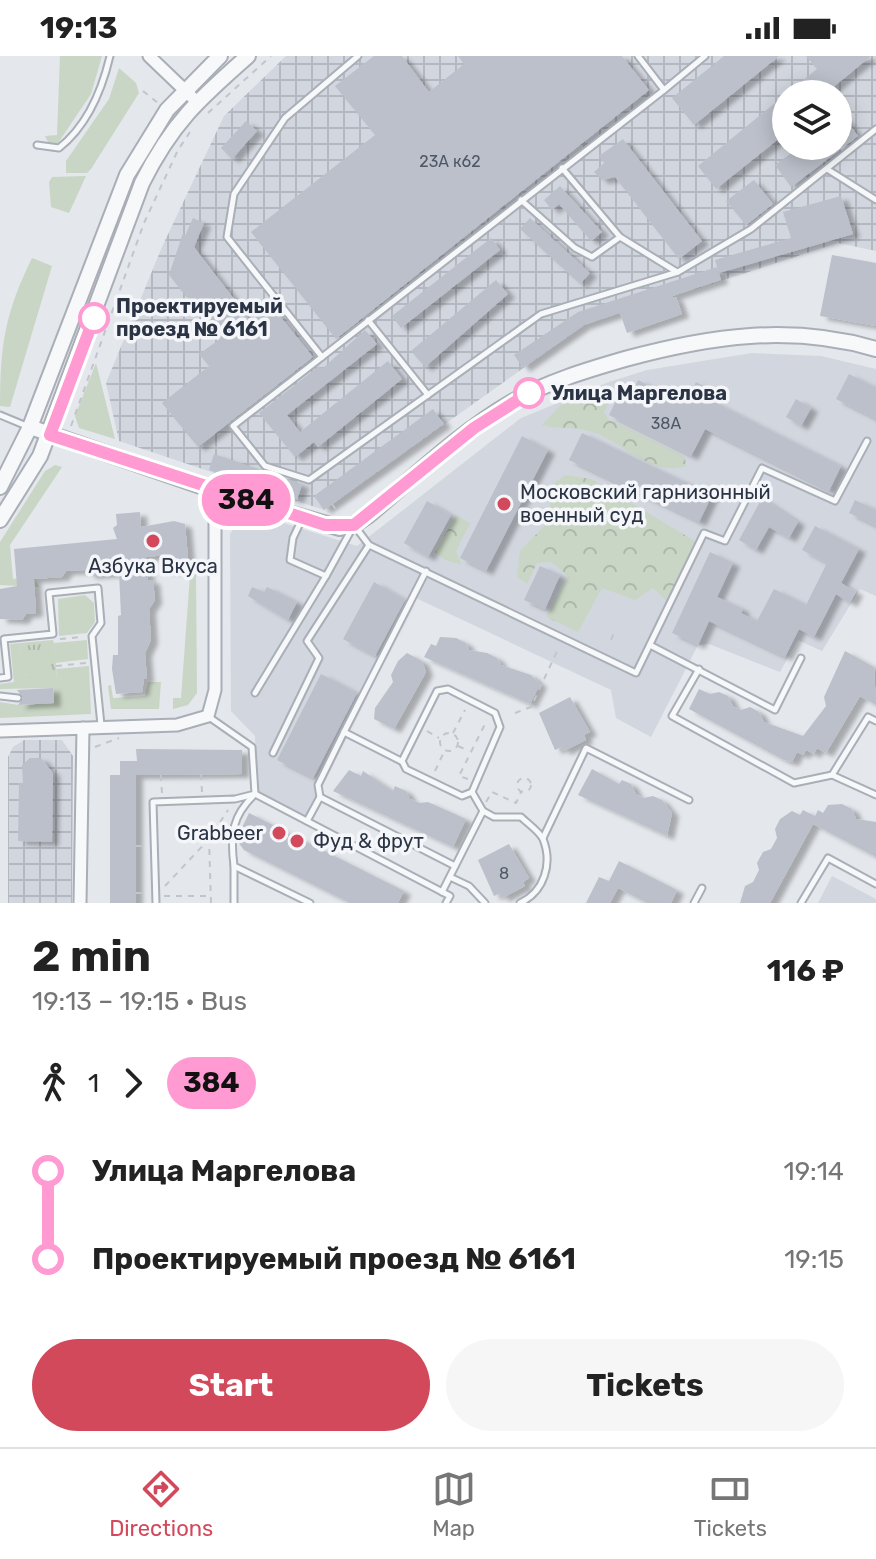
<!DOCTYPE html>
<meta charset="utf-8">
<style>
body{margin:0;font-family:Rubik,sans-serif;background:#f6f6f6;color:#222;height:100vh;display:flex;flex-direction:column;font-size:30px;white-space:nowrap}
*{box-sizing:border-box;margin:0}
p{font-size:26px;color:#767676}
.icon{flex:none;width:44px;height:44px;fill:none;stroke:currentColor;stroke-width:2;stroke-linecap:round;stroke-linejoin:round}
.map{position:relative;height:847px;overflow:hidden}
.side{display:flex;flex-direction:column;background:#fff;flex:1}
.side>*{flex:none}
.badge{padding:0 16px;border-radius:26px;font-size:28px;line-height:52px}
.fabs{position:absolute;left:772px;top:24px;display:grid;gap:16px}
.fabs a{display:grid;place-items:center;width:80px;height:80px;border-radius:50%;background:#fff;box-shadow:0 4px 20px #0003;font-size:40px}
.map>.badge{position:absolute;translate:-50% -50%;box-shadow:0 0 0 4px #fff}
.legs{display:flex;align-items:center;gap:12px;height:88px;padding:0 32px;font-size:26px}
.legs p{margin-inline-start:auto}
.summary{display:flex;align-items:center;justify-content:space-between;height:136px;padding:0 32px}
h1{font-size:44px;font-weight:700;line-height:60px}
.action{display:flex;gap:16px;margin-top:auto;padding:16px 32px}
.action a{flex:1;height:92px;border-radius:48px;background:#d1495b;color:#fff;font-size:32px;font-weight:700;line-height:92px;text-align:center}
.action a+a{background:#f6f6f6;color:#222}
ul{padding:0 32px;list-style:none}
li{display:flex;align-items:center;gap:28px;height:88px;font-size:30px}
li i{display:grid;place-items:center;width:12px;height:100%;margin:0 10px;background:currentColor}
li i::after{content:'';width:20px;height:20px;margin:-10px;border:6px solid;border-radius:50%;background:#fff}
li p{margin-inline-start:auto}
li:first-child i{background:linear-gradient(#0000 50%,currentColor 0)}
li:last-child i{background:linear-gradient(currentColor 50%,#0000 0)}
.status{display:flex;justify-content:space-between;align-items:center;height:56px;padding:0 40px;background:#fff;direction:ltr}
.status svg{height:22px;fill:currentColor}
.tab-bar{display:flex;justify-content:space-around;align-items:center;height:112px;border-top:2px solid #e0e0e0;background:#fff;font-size:22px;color:#767676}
.tab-bar a{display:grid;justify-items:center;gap:4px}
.tab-bar .current{color:#d1495b}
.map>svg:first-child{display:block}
.built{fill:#d2d6de}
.industrial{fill:url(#industrial-grid);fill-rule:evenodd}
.green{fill:#c9d6c5}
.forest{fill:url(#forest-crowns)}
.park{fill:url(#park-tufts)}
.building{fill:#bbc0ca;filter:url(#shadow)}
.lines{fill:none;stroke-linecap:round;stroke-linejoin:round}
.service-casing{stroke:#a9aeb7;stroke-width:9}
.minor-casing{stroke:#a9aeb7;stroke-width:15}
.tertiary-casing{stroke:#a9aeb7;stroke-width:18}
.path{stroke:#c2c5cb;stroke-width:2;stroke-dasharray:6 6;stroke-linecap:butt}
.service{stroke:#f7f8fa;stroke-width:5}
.minor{stroke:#f7f8fa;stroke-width:11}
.tertiary{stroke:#f7f8fa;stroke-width:14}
.line-1-casing{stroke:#fff;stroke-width:18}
.line-1{stroke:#ff9ad2;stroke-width:12}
.stop-1-dot{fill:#fff;stroke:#ff9ad2;stroke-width:4}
.poi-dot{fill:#d1495b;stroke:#f4f6f9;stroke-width:3}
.labels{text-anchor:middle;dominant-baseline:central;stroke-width:7;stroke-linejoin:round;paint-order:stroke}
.number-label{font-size:16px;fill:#4f5766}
.stop-label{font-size:20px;font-weight:bold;fill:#2b3445;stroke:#f4f6f9;text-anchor:start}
.poi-label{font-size:20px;fill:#2b3445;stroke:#f4f6f9;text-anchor:start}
</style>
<div class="status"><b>19:13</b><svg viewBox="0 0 49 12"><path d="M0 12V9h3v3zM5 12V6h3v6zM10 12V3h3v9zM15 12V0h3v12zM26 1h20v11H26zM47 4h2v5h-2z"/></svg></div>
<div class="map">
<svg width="876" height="847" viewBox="0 0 876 847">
<defs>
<pattern id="industrial-grid" width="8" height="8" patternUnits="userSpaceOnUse" patternTransform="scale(2)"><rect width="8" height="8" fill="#d2d6de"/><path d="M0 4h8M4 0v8" fill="none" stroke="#b4b8c0"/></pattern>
<pattern id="forest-crowns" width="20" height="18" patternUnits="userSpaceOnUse" patternTransform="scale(2)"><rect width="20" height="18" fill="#c9d6c5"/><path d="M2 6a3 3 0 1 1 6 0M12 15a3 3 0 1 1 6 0" fill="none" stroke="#adb8ab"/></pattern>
<pattern id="park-tufts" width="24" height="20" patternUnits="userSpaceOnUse" patternTransform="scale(2)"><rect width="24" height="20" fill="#c9d6c5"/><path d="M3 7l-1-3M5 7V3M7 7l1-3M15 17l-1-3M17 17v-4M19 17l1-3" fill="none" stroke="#adb8ab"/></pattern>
<filter id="shadow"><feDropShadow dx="7" dy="4" stdDeviation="2" flood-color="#0004"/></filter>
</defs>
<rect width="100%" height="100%" fill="#e4e7ec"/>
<!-- built -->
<g class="built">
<polygon points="752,297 821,300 876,313 876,540 860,533 822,595 798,584 780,616 709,588 698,589 651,681 616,662 611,634 416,542 307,761 257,737 255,680 231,655 230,478 241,462 261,460 357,490 521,362 609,326 647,314"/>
<polygon points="832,820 876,843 876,847 818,847"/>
</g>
<!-- industrial -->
<g class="industrial">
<path d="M286,0H876V195L838,187L584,269L324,454L119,385L106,327L162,191L224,60ZM786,38H838V90H786Z"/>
<polygon points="24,684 62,684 73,700 72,847 8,847 8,701 13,691"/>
</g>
<!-- green -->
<g class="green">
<polygon points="60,0 102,0 91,38 56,90 50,90 45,80 57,79"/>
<polygon points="119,12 136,27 139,37 91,113 87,117 66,117 66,105 109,43"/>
<polygon points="86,120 69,157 51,151 49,126 52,121"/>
<path d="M32,202L52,210L10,351L0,350C0,289 5,257 32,202Z"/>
<polygon points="96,307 115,383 79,372 75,360"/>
<polygon points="55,409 62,411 10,489 13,523 34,521 39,531 0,529 0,486 45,415"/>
<polygon points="196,518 197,637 188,649 173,653 173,642 181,642 190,519"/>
<polygon points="85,539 94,547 95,566 87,577 59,580 58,543"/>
<polygon points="53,584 54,587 87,584 88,603 55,607 54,588 19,590 22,619 45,616 57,622 56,613 89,610 91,658 0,662 0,646 18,649 54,647 53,632 0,633 0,628 14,626 10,588"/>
<polygon points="148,626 161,626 159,653 111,653 108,630 111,629 113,642 145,640"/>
</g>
<!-- forest -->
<g class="forest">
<path d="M610,331L613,338L604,356L608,363L685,401L686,410C648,423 615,376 579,373C565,371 556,373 542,369L561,349Z"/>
<polygon points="565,419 591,423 695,485 667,545 653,532 635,544 602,532 578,576 546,561 568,520 551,506 537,507 527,528 517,521 520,495 549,465 551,430"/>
<polygon points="456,459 470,467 456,495 462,509 445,504 435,496"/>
</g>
<!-- park -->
<polygon class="park" points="54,587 57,623 46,624 45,617 21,619 19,590"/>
<!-- building -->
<g class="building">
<polygon points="374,0 402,0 429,36 464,8 458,0 622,0 649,34 336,283 251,176 375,79 335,30"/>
<polygon points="724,0 779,0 694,69 672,42"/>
<polygon points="806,0 871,0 825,38 786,38 817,13"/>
<polygon points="786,38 786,77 716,133 698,110"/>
<polygon points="838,53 858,80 791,131 775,109 801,90 838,90"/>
<polygon points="246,65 257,75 232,103 221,92"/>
<polygon points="623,83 702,185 679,203 615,121 602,124 594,116 604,107 599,100"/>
<polygon points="754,124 773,148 746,169 726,145"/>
<polygon points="560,130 602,176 591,185 559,148 552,154 544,144"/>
<polygon points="841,140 853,178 719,217 715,204 791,182 783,156"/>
<polygon points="193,162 204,167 194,191 251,265 271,249 313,301 198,391 162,347 209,310 199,298 220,283 169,219 183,177 185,180"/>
<polygon points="530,162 590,217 580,228 520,173"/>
<polygon points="491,182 500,194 401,272 392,260"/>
<polygon points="832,199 876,207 876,270 820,260"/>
<polygon points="717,211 721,224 670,241 676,241 682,258 627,277 620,257 584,269 523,312 514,299 578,256"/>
<polygon points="496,224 508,238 425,311 411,295"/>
<polygon points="365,274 377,288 287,359 300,376 388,305 402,323 318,391 314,386 295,401 259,357 319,310 322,313"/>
<polygon points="849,318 876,332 876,363 836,343"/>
<polygon points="638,324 685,348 696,326 709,333 704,341 841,410 829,435 705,373 691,400 609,359 621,335 631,340"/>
<polygon points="796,343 811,352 801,370 786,361"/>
<polygon points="433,353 444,368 324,454 314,440"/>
<polygon points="582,377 712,439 699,466 569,404"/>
<polygon points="522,380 548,394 486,515 460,502"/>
<polygon points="214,398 302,428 297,444 209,414"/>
<polygon points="762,442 798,466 789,482 769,471 756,494 739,484"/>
<polygon points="855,444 876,454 876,470 849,457"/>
<polygon points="427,445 451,459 428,501 404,487"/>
<polygon points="140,456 141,471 174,465 185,468 189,513 166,514 165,499 146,501 148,524 153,524 155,544 149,553 151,584 145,597 147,623 144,623 142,636 116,638 112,613 113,599 118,599 118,560 121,559 119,517 90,519 86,514 66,515 62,521 34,523 36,557 26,558 22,564 0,563 0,533 17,530 14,493 117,483 113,472 117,469 116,458"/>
<polygon points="815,470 859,493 841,527 856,536 850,547 836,538 814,581 799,573 785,601 709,565 698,589 672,577 710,496 733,507 717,541 743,553 741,557 757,565 774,533 806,549 827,507 802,494"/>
<polygon points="540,510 560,519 545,553 524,544"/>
<polygon points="374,526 405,544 375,600 343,583"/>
<polygon points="252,531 264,536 267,531 297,546 288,564 248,540"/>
<polygon points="440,581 456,582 466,587 469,594 487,597 497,602 501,609 531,619 540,628 530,648 424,601 431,588 436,590"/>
<polygon points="845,595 874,611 876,649 860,640 826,697 817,692 814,698 806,694 803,699 797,696 792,706 784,704 689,653 699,633 710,638 719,636 728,640 733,650 741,654 750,651 759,656 764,666 803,680 826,650 824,641"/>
<polygon points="407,597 422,605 426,616 394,673 374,663 375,652 393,626 391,619 398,605"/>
<polygon points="321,618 357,637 313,722 277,704"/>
<polygon points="53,632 54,647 18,649 23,642 17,634"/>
<polygon points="570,641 590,676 584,679 586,684 564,695 561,691 555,694 539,657"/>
<polygon points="136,693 242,694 242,718 136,719 136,847 110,847 110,719 120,719 120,705 137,705"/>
<polygon points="30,702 41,702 53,717 52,786 18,785 19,727 23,727 22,709"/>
<polygon points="592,713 619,728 622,724 631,728 636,738 644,742 653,740 662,744 672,757 667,780 578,739"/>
<polygon points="349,714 361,720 363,715 393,735 395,730 406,735 410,743 420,747 428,746 466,763 453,791 333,735"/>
<polygon points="842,748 852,753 856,763 876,766 876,801 813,768 770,847 740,847 745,830 753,826 759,814 757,807 763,796 771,793 777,782 775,773 780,763 792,755 800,759 803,754 815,760 818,754 823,757 828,749"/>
<polygon points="249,757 404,835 398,847 350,847 244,794 238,786 238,780"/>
<polygon points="509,788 529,822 523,826 525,830 502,842 500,837 494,840 478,804"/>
<polygon points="619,805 677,834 671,847 647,847 618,832 610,847 586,847 599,821 609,825"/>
</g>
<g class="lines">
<defs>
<g id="service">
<polyline points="358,0 285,62 234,138 227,181 322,301 664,34 638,0"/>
<polyline points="664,34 705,0"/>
<path d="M37,89L59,92C87,70 102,34 110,0"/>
<polyline points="827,113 876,144"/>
<polyline points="521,144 575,192 592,201 620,181 562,112"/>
<polyline points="620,181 677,216"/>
<polyline points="368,264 428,339"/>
<polyline points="322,301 233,370 265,410 309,424 541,258 678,216 751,173 876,73"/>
<polyline points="0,359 29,371"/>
<polyline points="326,520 354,469 369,489 636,617 704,477 725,485 762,412 835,445 867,385"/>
<polyline points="650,589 775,654 801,602"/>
<polyline points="699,613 672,660 794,727 832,719 868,661 876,665"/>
<polyline points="0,622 8,621 4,583 53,578 49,537 98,532 101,567 92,580 101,669"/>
<polygon points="448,633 495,657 500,671 472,736 462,740 406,713 402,705 437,635"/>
<polyline points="255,637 326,520 290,504 293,482 302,463"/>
<polyline points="0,640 18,642"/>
<polyline points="344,676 426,515"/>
<polyline points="273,697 319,602 307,585 369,489"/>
<polyline points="401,705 344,676 318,729 320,741 455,810"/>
<polyline points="832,719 876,739"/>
<path d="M483,755L494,761H521C527,767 539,775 543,783C553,808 544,836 520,847"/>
<polyline points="307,765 320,741"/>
<polyline points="543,782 586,692 689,744"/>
<polyline points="234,810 234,847"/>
<polyline points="450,821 469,830 485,847"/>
<polyline points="442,836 483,755 472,736"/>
<polyline points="156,847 153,746 235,743 255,738 252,691 209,661"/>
<path d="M310,847L234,810C230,778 232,760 255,738L450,840L446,847"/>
<polyline points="694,847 702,832"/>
<polyline points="801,847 828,802 876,828"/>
</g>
<g id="minor">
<polyline points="149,0 196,45"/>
<polyline points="0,675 177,669 208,660 215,634 215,435"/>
<polyline points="80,847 83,672"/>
</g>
<g id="tertiary">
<path d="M30,371L215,435L340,472L354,469L369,459C415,420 460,376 512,346C547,326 587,314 625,303C710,280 790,268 876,293"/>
<polyline points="0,431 30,371 127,119 167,54 220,0"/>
<path d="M0,464L40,400L142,127C172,67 199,43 248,0"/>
</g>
</defs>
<!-- service casing -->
<use href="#service" class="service-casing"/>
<!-- minor casing -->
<use href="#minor" class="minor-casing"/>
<!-- tertiary casing -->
<use href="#tertiary" class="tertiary-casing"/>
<!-- path -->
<g class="path">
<polyline points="143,35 158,47"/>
<polyline points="208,57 271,0"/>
<polyline points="71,370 144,167 178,94 190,76"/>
<polyline points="332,448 339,458"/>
<polyline points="60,583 82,581"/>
<polyline points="611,584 615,574"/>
<polyline points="56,610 86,607"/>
<polyline points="515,657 531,651 559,591"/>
<polyline points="427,675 439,682"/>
<circle cx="449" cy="686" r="9"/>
<polyline points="453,677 465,654"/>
<polyline points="458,690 469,695"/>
<polyline points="95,691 119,682"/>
<polyline points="435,715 444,696"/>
<polyline points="201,718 202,737"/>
<polyline points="161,719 162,738"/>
<circle cx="524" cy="729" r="7"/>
<polyline points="468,723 459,720 487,664"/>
<polyline points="486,746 492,736 516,747 521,736"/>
<polyline points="136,790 147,790"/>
<polyline points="165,830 209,783"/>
<polyline points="136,837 147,837"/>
<polyline points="164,840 211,840"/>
<polyline points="211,847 209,783 228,754"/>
</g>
<!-- service -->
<use href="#service" class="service"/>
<!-- minor -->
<use href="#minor" class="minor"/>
<!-- tertiary -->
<use href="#tertiary" class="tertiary"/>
</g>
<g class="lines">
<defs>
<polyline id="line-1" points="94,262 50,379 325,469 354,469 474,372 529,337"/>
</defs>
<!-- line-1 casing -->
<use href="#line-1" class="line-1-casing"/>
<!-- line-1 -->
<use href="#line-1" class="line-1"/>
</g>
<!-- markers -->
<g class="stop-1-dot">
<circle cx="94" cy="262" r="14"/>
<circle cx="529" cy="337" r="14"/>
</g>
<g class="poi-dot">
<circle cx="504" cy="448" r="8"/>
<circle cx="153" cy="485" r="8"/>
<circle cx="279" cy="777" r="8"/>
<circle cx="297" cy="785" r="8"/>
</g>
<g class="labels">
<!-- number labels -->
<g class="number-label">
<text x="450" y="105">23А к62</text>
<text x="666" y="367">38А</text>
<text x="504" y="817">8</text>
</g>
<!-- stop labels -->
<g class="stop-label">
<text x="116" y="250">Проектируемый<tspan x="116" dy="23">проезд № 6161</tspan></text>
<text x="551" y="337">Улица Маргелова</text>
</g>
<!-- poi labels -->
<g class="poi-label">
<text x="520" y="436">Московский гарнизонный<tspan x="520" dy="23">военный суд</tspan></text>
<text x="153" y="510" text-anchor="middle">Азбука Вкуса</text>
<text x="263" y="777" text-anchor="end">Grabbeer</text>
<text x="313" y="785">Фуд &amp; фрут</text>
</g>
</g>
</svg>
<div class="fabs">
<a><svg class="icon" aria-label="layers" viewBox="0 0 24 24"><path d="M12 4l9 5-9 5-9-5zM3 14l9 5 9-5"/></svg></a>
</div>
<b class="badge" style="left:246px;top:444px;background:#ff9ad2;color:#111">384</b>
</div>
<section class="side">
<div class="summary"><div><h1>2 min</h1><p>19:13 – 19:15 · Bus</p></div><b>116 ₽</b></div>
<div class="legs"><svg class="icon" aria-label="walk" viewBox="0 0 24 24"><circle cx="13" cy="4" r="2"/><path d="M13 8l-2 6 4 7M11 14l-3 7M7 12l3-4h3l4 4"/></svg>1<svg class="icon" aria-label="forward" viewBox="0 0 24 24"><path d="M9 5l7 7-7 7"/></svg><b class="badge" style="background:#ff9ad2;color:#111">384</b></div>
<ul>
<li><i style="color:#ff9ad2"></i><b>Улица Маргелова</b><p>19:14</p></li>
<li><i style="color:#ff9ad2"></i><b>Проектируемый проезд № 6161</b><p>19:15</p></li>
</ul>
<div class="action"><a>Start</a><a>Tickets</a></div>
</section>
<nav class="tab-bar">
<a class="current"><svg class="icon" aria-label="directions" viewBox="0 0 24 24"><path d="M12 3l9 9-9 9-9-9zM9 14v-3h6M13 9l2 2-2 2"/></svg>Directions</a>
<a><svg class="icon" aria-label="map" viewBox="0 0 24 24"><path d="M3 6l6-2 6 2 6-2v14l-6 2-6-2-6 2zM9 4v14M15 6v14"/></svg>Map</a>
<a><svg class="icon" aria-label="tickets" viewBox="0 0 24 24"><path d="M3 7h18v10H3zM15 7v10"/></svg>Tickets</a>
</nav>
